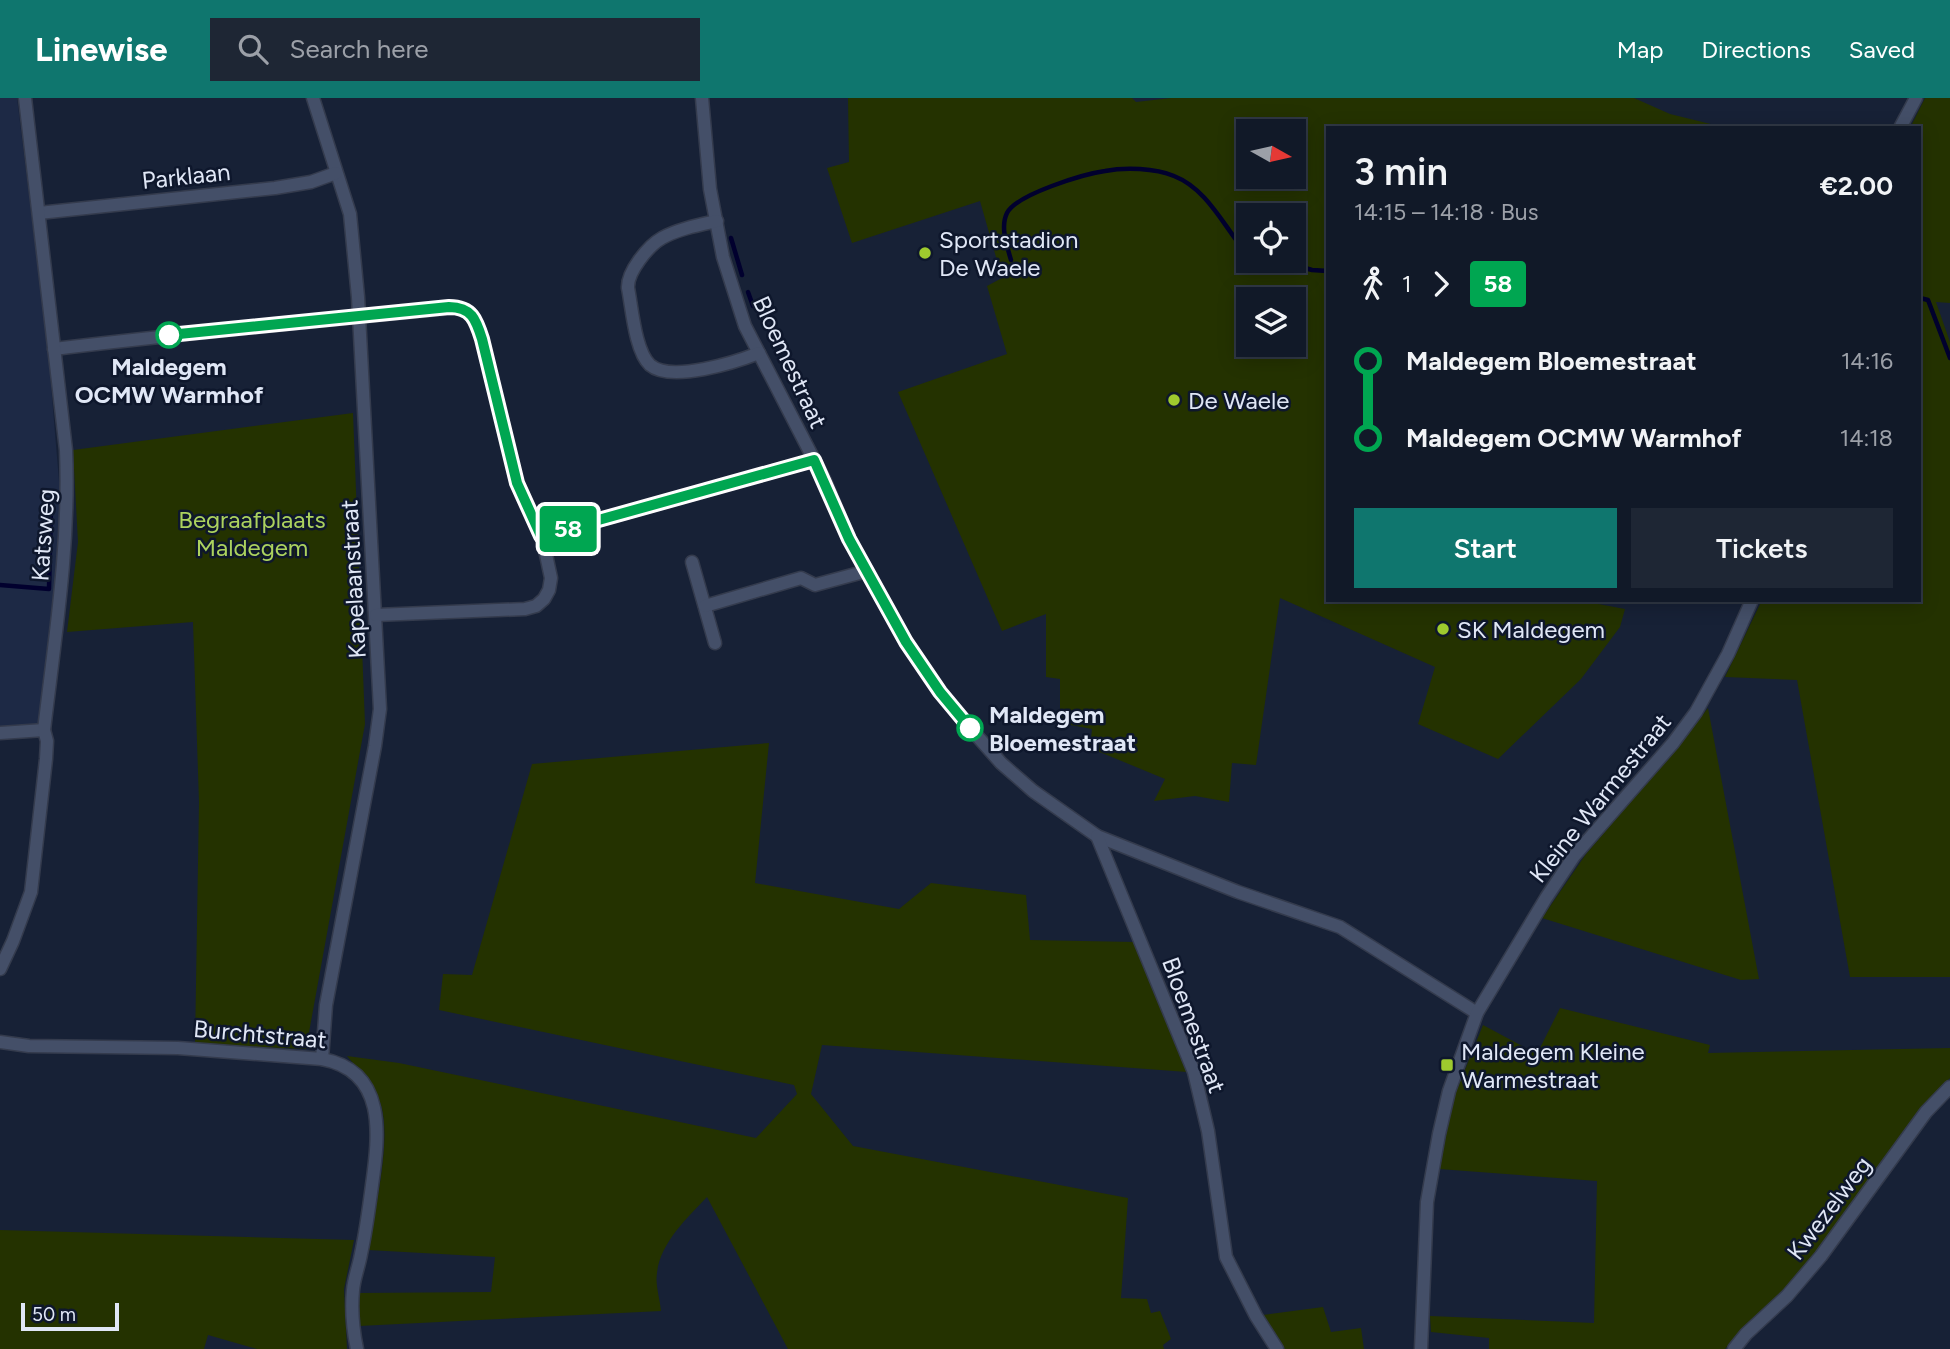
<!DOCTYPE html>
<meta charset="utf-8">
<style>
body{margin:0;font-family:Figtree,sans-serif;background:#1e2634;color:#f1f3f6;height:100vh;display:flex;flex-direction:column;font-size:26px;white-space:nowrap}
*{box-sizing:border-box;margin:0}
p{font-size:23px;color:#9ca0a8}
.icon{flex:none;width:38px;height:38px;fill:none;stroke:currentColor;stroke-width:2;stroke-linecap:round;stroke-linejoin:round}
.map{position:relative;flex:1;overflow:hidden}
.panel{position:absolute;left:1326px;top:28px;width:595px;height:476px;display:flex;flex-direction:column;background:#111928;border-radius:0px;box-shadow:0 4px 18px #0003,0 0 0 2px #303845}
.panel>*{flex:none}
.badge{padding:0 14px;border-radius:5px;font-size:24px;line-height:46px}
.needle{width:46px;rotate:98deg}
.buttons{position:absolute;left:1236px;top:21px;display:grid;gap:14px}
.buttons a{display:grid;place-items:center;width:70px;height:70px;border-radius:0px;background:#111928;box-shadow:0 4px 18px #0003,0 0 0 2px #303845;font-size:35px}
.scale{position:absolute;left:21px;bottom:18px;width:98px;box-sizing:border-box;padding-left:7px;border:4px solid #e0e7f6;border-top:0;font-size:19px;line-height:24px;white-space:nowrap;color:#e0e7f6;-webkit-text-stroke:5px #0e172c;paint-order:stroke}
.map>.badge{position:absolute;translate:-50% -50%;box-shadow:0 0 0 4px #fff}
.legs{display:flex;align-items:center;gap:10px;height:77px;padding:0 28px;font-size:23px}
.legs p{margin-inline-start:auto}
.summary{display:flex;align-items:center;justify-content:space-between;height:119px;padding:0 28px}
h1{font-size:38px;font-weight:600;line-height:52px}
.button{display:flex;gap:14px;margin-top:auto;padding:14px 28px}
.button a{flex:1;height:80px;border-radius:0px;background:#0f766e;color:#fff;font-size:28px;font-weight:600;line-height:80px;text-align:center}
.button a+a{background:#1e2634;color:#f1f3f6}
ul{padding:0 28px;list-style:none}
li{display:flex;align-items:center;gap:24px;height:77px;font-size:26px}
li i{display:grid;place-items:center;width:10px;height:100%;margin:0 9px;background:currentColor}
li i::after{content:'';width:18px;height:18px;margin:-9px;border:5px solid;border-radius:50%;background:#111928}
li p{margin-inline-start:auto}
li:first-child i{background:linear-gradient(#0000 50%,currentColor 0)}
li:last-child i{background:linear-gradient(currentColor 50%,#0000 0)}
header{display:flex;align-items:center;gap:42px;box-sizing:border-box;height:98px;padding:0 35px;background:#0f766e;color:#fff}
header strong{font-size:33px}
nav{display:flex;gap:38px;margin-inline-start:auto;font-size:24px}
.search{width:490px;height:63px;background:#1e2634;display:flex;align-items:center;gap:18px;box-sizing:border-box;padding:0 24px;border-radius:0px;color:#9ca0a8;font-size:26px}
.map>svg:first-child{display:block}
.built{fill:#1d2945}
.green{fill:#243200;fill-rule:evenodd}
.lines{fill:none;stroke-linecap:round;stroke-linejoin:round}
.stream{stroke:#01002e;stroke-width:4.5}
.minor-casing{stroke:#343b4d;stroke-width:15}
.minor{stroke:#444f68;stroke-width:12}
.line-1-casing{stroke:#fff;stroke-width:16}
.line-1{stroke:#00a651;stroke-width:10}
.poi-dot{fill:#9eca2e;stroke:#0e172c;stroke-width:2.5}
.stop-1-dot{fill:#fff;stroke:#00a651;stroke-width:3.5}
.labels{text-anchor:middle;dominant-baseline:central;stroke-width:5;stroke-linejoin:round;paint-order:stroke}
.street-label{font-size:24px;fill:#e0e7f6;stroke:#0e172c}
.poi-label{font-size:24px;fill:#e0e7f6;stroke:#0e172c;text-anchor:start}
.stop-label{font-size:24px;font-weight:bold;fill:#e0e7f6;stroke:#0e172c}
.park-label{font-size:24px;fill:#acd25e;stroke:#0e172c}
</style>
<header>
<strong>Linewise</strong>
<div class="search"><svg class="icon" aria-label="search" viewBox="0 0 24 24"><circle cx="10" cy="10" r="6"/><path d="M15 15l6 6"/></svg>Search here</div>
<nav><a>Map</a><a>Directions</a><a>Saved</a></nav>
</header>
<div class="map">
<svg width="1950" height="1251" viewBox="0 0 1950 1251">
<rect width="100%" height="100%" fill="#172136"/>
<!-- built -->
<polygon class="built" points="0,0 17,0 48,251 60,395 59,448 38,627 0,631"/>
<!-- green -->
<g class="green">
<path d="M848,0H1132L1136,4L1171,0H1634L1670,16L1727,30H1328V502H1577L1625,511L1620,529L1581,581L1498,661L1418,626L1435,569L1280,500L1256,667L1232,665L1229,704L1195,698L1154,703L1165,681L1090,650L1092,631L1060,625V581L1046,579V516L1002,533L898,294L1007,256L987,188L1002,180L980,103L852,145L827,70L849,64ZM1248,33H1293V79H1248ZM1248,117H1293V163H1248ZM1248,201H1293V247H1248Z"/>
<polygon points="1925,0 1950,0 1950,205 1936,204 1950,244 1950,879 1850,879 1797,582 1725,579 1762,502 1920,502 1920,30 1910,30"/>
<polygon points="353,315 365,626 306,951 195,946 199,704 193,524 67,534 78,444 73,352"/>
<polygon points="1708,610 1759,881 1741,882 1542,820 1586,756 1681,645"/>
<path d="M769,645L755,785L899,811L931,785L1026,797L1030,842L1135,844L1187,974L822,947L811,996L853,1048L1128,1100L1121,1200L1147,1201L1151,1215L1160,1213L1171,1241L1163,1247L1164,1251H788L707,1099C688,1119 660,1145 657,1175C655,1187 660,1201 661,1213L359,1228L358,1195L491,1194L495,1159L368,1152C374,1116 394,1034 379,1002C372,986 358,971 347,958L399,965L756,1040L797,996L794,987L439,912L443,876L472,877L532,666Z"/>
<polygon points="1560,910 1710,947 1708,955 1950,950 1950,980 1919,1013 1814,1157 1785,1192 1748,1225 1725,1251 1489,1251 1489,1240 1431,1234 1430,1218 1594,1225 1597,1083 1439,1071 1454,999 1483,927 1537,956"/>
<polygon points="0,1132 354,1142 344,1191 347,1251 257,1251 208,1237 204,1251 0,1251"/>
<polygon points="1323,1209 1331,1234 1361,1230 1364,1251 1285,1251 1263,1217"/>
</g>
<g class="lines">
<!-- stream -->
<g class="stream">
<polyline points="731,140 742,177"/>
<path d="M1011,162C1007,148 1000,129 1007,115C1017,96 1084,76 1105,73C1125,69 1155,70 1174,78C1207,91 1223,127 1244,152L1248,153"/>
<polyline points="1281,163 1312,172 1328,173"/>
<polyline points="748,194 753,208"/>
<polyline points="1920,200 1928,202 1950,260"/>
<polyline points="0,487 49,491 51,409"/>
</g>
<defs>
<g id="minor">
<polyline points="313,0 350,116 358,199 380,611 375,648 326,907 322,961"/>
<polyline points="702,0 710,91 723,159 745,228 825,383 849,441 906,544 940,594 963,622 1001,665 1033,693 1097,738 1238,794 1340,829 1477,915"/>
<polyline points="1900,30 1916,0"/>
<polyline points="39,115 275,90 311,84 336,75"/>
<path d="M717,123C699,127 678,131 662,140C648,148 627,174 628,190C632,210 635,253 650,267C671,285 736,264 759,255"/>
<path d="M54,251C186,235 317,223 449,210C472,209 476,222 482,241L517,385L542,438L551,480L549,492L544,501L536,508L525,511L376,517"/>
<polyline points="542,438 814,362"/>
<polyline points="692,464 715,545"/>
<polyline points="705,508 801,480 815,487 867,473"/>
<polyline points="0,635 44,632"/>
<polyline points="1097,738 1194,974 1208,1033 1226,1159 1256,1218 1277,1251"/>
<path d="M0,871L13,843L31,794L46,661L47,643L44,632C55,539 70,446 66,352L25,0"/>
<path d="M0,944L29,948L178,950L322,961C387,973 379,1037 372,1087C369,1110 366,1133 361,1156C359,1168 354,1180 353,1192C351,1212 353,1232 357,1251"/>
<polyline points="1421,1251 1427,1104 1439,1036 1449,993 1477,915 1546,800 1574,758 1673,645 1696,614 1728,556 1752,502"/>
<polyline points="1734,1251 1746,1236 1787,1198 1821,1158 1926,1014 1950,989"/>
</g>
</defs>
<!-- minor casing -->
<use href="#minor" class="minor-casing"/>
<!-- minor -->
<use href="#minor" class="minor"/>
</g>
<g class="lines">
<defs>
<path id="line-1" d="M169,237L449,209C472,209 476,222 482,241L517,385L541,438L814,362L849,441L906,544L940,594L970,630"/>
</defs>
<!-- line-1 casing -->
<use href="#line-1" class="line-1-casing"/>
<!-- line-1 -->
<use href="#line-1" class="line-1"/>
</g>
<!-- markers -->
<g class="poi-dot">
<circle cx="925" cy="155" r="7"/>
<circle cx="1174" cy="302" r="7"/>
<circle cx="1443" cy="531" r="7"/>
<rect x="1440" y="960" width="14" height="14" rx="3.5"/>
</g>
<g class="stop-1-dot">
<circle cx="169" cy="237" r="12"/>
<circle cx="970" cy="630" r="12"/>
</g>
<g class="labels">
<!-- street labels -->
<g class="street-label">
<text transform="translate(186 78) rotate(-6)">Parklaan</text>
<text transform="translate(790 264) rotate(65)">Bloemestraat</text>
<text transform="translate(43 437) rotate(-86)">Katsweg</text>
<text transform="translate(353 481) rotate(-93)">Kapelaanstraat</text>
<text transform="translate(1600 700) rotate(-51)">Kleine Warmestraat</text>
<text transform="translate(1194 927) rotate(70)">Bloemestraat</text>
<text transform="translate(260 936) rotate(5)">Burchtstraat</text>
<text transform="translate(1829 1110) rotate(-53)">Kwezelweg</text>
</g>
<!-- poi labels -->
<g class="poi-label">
<text x="939" y="141">Sportstadion<tspan x="939" dy="28">De Waele</tspan></text>
<text x="1188" y="302">De Waele</text>
<text x="1457" y="531">SK Maldegem</text>
<text x="1461" y="953">Maldegem Kleine<tspan x="1461" dy="28">Warmestraat</tspan></text>
</g>
<!-- stop labels -->
<g class="stop-label">
<text x="169" y="268">Maldegem<tspan x="169" dy="28">OCMW Warmhof</tspan></text>
<text x="989" y="616" text-anchor="start">Maldegem<tspan x="989" dy="28">Bloemestraat</tspan></text>
</g>
<!-- park labels -->
<g class="park-label">
<text x="252" y="421">Begraafplaats<tspan x="252" dy="28">Maldegem</tspan></text>
</g>
</g>
</svg>
<div class="buttons">
<a><svg class="needle" viewBox="-14 -14 28 28"><path d="M0-13l5 13h-10z" fill="#e53935"/><path d="M0 13l5-13h-10z" fill="#9ca0a8"/></svg></a>
<a><svg class="icon" aria-label="locate" viewBox="0 0 24 24"><circle cx="12" cy="12" r="6"/><path d="M12 2v4M12 18v4M2 12h4M18 12h4"/></svg></a>
<a><svg class="icon" aria-label="layers" viewBox="0 0 24 24"><path d="M12 4l9 5-9 5-9-5zM3 14l9 5 9-5"/></svg></a>
</div>
<div class="scale">50 m</div>
<b class="badge" style="left:568px;top:431px;background:#00a651;color:#fff">58</b>
<section class="panel">
<div class="summary"><div><h1>3 min</h1><p>14:15 – 14:18 · Bus</p></div><b>€2.00</b></div>
<div class="legs"><svg class="icon" aria-label="walk" viewBox="0 0 24 24"><circle cx="13" cy="4" r="2"/><path d="M13 8l-2 6 4 7M11 14l-3 7M7 12l3-4h3l4 4"/></svg>1<svg class="icon" aria-label="forward" viewBox="0 0 24 24"><path d="M9 5l7 7-7 7"/></svg><b class="badge" style="background:#00a651;color:#fff">58</b></div>
<ul>
<li><i style="color:#00a651"></i><b>Maldegem Bloemestraat</b><p>14:16</p></li>
<li><i style="color:#00a651"></i><b>Maldegem OCMW Warmhof</b><p>14:18</p></li>
</ul>
<div class="button"><a>Start</a><a>Tickets</a></div>
</section>
</div>
